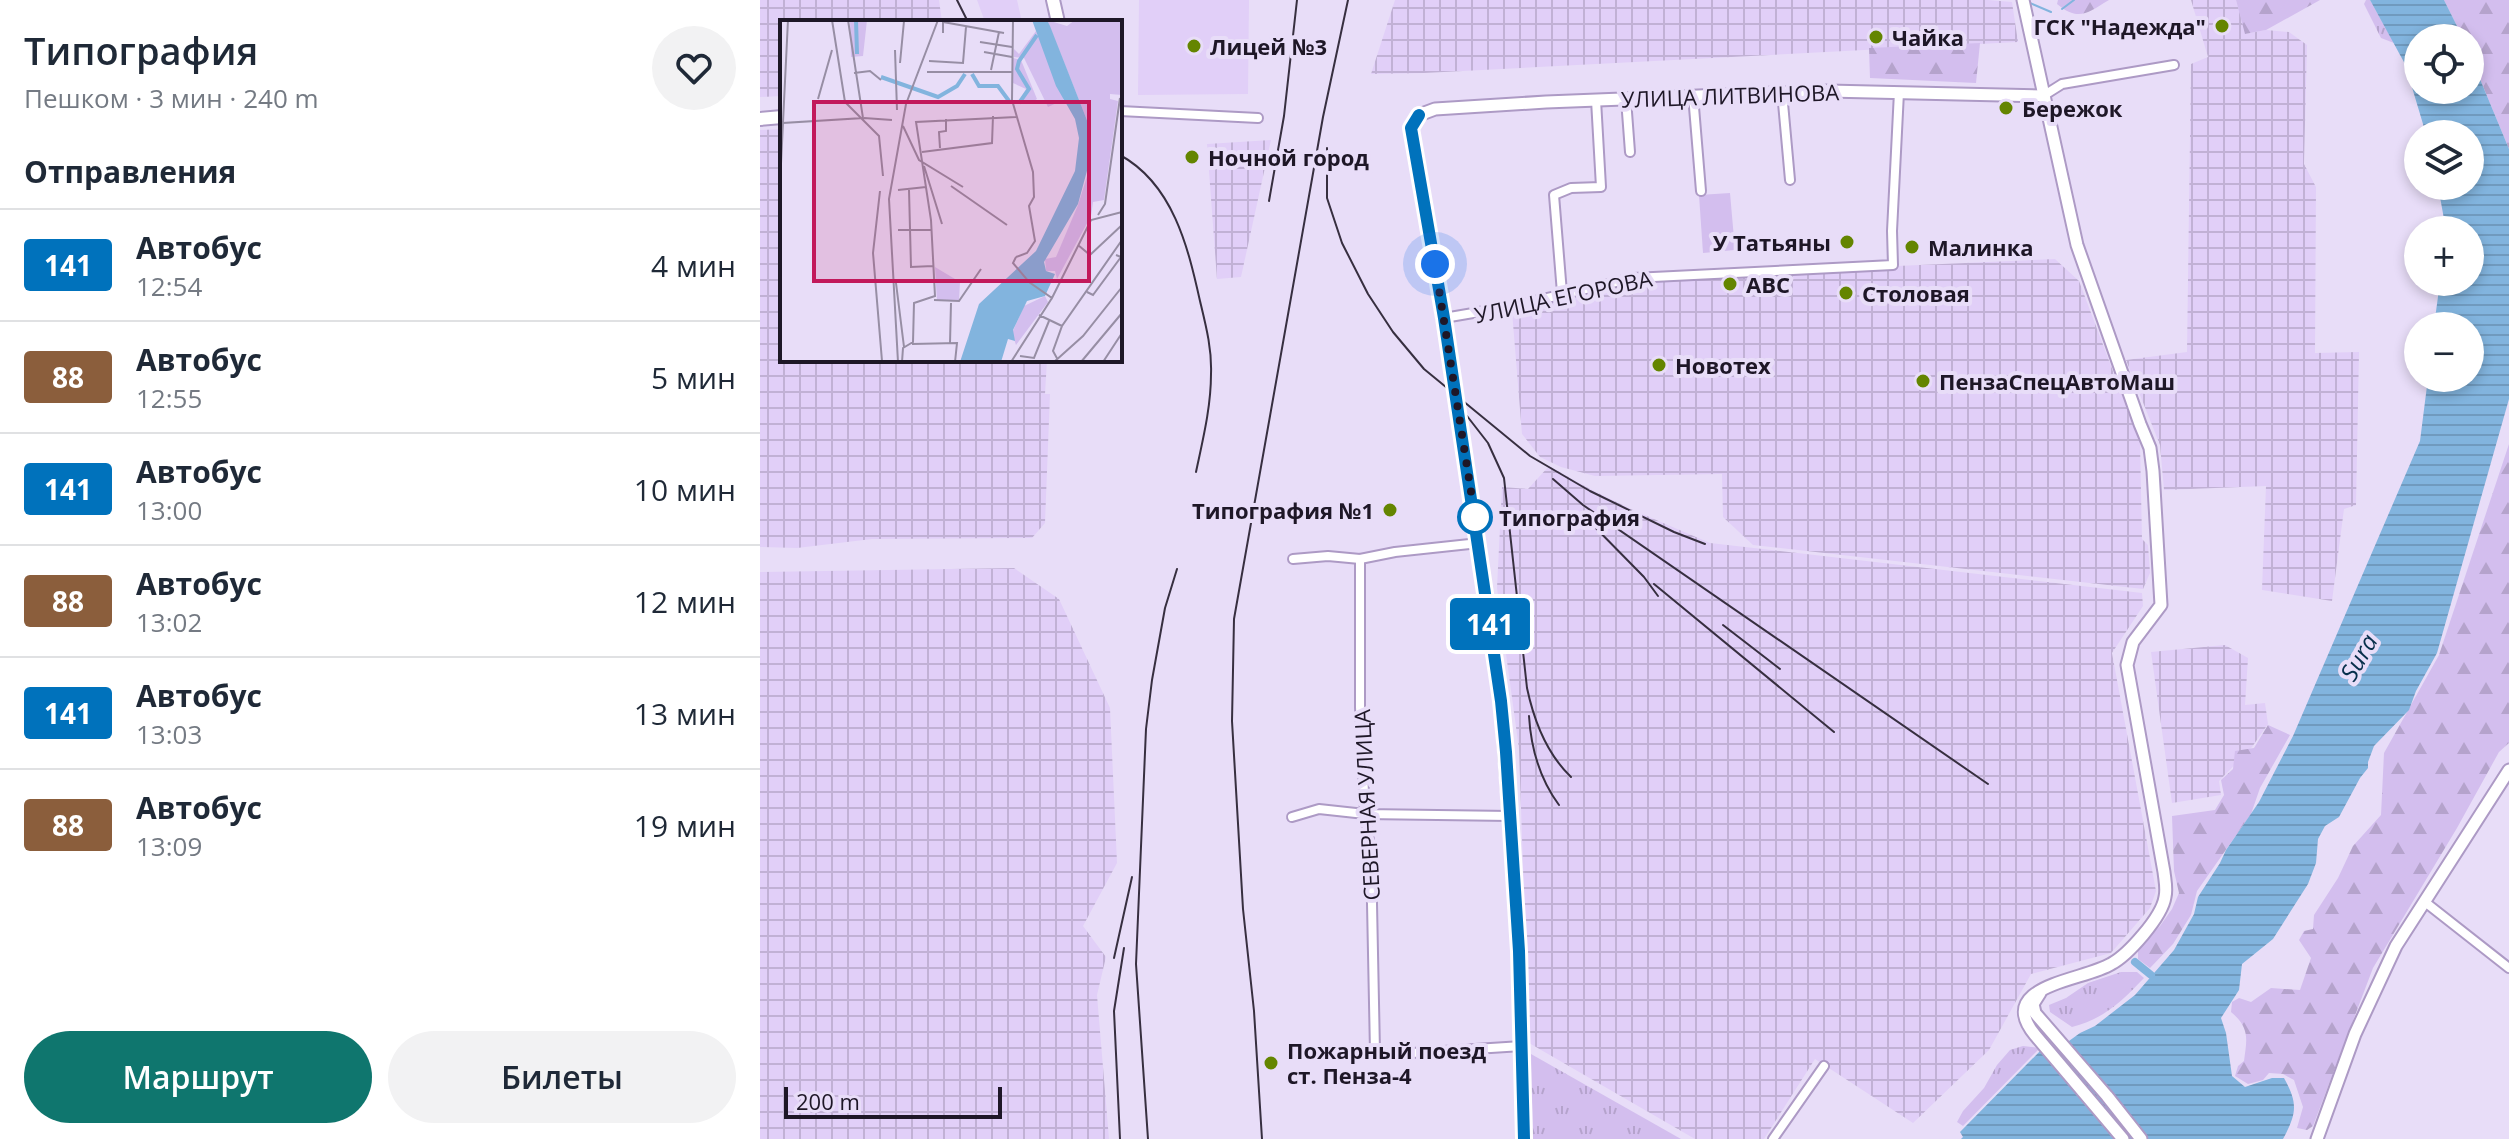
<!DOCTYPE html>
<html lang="ru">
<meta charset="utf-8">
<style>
body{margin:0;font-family:"Open Sans",sans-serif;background:#f2f2f3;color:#1f2937;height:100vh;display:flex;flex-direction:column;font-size:30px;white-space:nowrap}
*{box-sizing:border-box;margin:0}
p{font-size:26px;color:#747a83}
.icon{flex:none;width:44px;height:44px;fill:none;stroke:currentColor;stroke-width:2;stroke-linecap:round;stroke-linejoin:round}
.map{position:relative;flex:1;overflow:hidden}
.side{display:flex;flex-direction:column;background:#fff;width:760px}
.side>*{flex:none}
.badge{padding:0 16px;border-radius:6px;font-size:28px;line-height:52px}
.fabs{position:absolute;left:1644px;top:24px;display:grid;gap:16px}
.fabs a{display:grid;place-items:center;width:80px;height:80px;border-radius:50%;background:#fff;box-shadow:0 4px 12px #0003;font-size:40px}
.scale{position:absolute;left:24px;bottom:20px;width:218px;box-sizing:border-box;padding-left:8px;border:4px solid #1e1727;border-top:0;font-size:22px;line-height:28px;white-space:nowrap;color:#1e1727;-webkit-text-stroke:6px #e8ddf8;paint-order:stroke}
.you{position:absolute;width:40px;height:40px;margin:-20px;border:6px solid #fff;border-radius:50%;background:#1a73e8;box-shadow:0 0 0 12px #1a73e833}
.map>.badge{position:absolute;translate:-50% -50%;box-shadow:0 0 0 4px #fff}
h2{padding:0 24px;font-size:30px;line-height:72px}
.round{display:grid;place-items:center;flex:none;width:84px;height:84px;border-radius:42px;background:#f2f2f3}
.headline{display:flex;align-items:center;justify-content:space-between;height:136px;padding:0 24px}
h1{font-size:38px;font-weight:600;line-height:60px}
.button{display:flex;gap:16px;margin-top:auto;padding:16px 24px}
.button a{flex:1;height:92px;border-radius:48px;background:#0f766e;color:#fff;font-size:32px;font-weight:600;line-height:92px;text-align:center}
.button a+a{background:#f2f2f3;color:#1f2937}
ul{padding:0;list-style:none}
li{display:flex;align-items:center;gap:24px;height:112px;padding:0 24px;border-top:2px solid #e0e1e3}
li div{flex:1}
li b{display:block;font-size:30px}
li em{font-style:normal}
li .badge{min-width:88px;font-weight:700;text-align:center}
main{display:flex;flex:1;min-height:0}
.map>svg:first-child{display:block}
.built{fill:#e1cff8}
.industrial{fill:url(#industrial-grid)}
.grass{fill:url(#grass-tufts)}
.forest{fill:url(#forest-firs)}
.pitch{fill:#d3beee}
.water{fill:url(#water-rules)}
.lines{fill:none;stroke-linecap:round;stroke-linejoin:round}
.stream{stroke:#82b4de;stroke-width:2}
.canal{stroke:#82b4de;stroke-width:8}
.street-casing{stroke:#ad9ac5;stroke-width:12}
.secondary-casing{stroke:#ad9ac5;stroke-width:15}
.primary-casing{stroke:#ad9ac5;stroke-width:16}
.street{stroke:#fff;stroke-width:8}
.secondary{stroke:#fff;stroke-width:11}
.primary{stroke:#fff;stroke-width:12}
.rail{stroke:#372f40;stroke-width:2}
.line-casing{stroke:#fff;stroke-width:18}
.line{stroke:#0072bc;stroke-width:12}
.walk{stroke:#1e1727;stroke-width:8;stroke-dasharray:0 14.4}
.poi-dot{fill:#648500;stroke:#e8ddf8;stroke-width:3}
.stop-dot{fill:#fff;stroke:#0072bc;stroke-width:4}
.labels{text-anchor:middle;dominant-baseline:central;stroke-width:8;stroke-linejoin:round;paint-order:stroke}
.poi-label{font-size:22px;font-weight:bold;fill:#1e1727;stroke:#e8ddf8;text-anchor:start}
.street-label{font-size:22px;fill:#1e1727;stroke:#e8ddf8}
.stop-label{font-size:22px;font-weight:bold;fill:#1e1727;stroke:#e8ddf8;text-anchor:start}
.water-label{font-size:24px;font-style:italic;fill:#072f4b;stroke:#e8ddf8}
.inset-river{fill:none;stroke:#82b4de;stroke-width:4}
.inset-road{fill:none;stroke:#978ea4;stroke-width:2}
.view{fill:#c2185b;fill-opacity:0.15;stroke:#c2185b;stroke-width:4}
.inset-edge{fill:none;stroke:#1e1727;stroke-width:4}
</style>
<main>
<section class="side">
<div class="headline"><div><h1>Типография</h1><p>Пешком · 3 мин · 240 m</p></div><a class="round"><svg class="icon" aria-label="heart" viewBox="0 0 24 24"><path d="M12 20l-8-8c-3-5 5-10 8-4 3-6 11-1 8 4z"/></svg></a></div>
<h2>Отправления</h2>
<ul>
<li><span class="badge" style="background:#0072bc;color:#fff">141</span><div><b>Автобус</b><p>12:54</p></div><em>4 мин</em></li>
<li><span class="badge" style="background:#8b5e3c;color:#fff">88</span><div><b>Автобус</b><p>12:55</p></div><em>5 мин</em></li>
<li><span class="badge" style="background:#0072bc;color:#fff">141</span><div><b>Автобус</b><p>13:00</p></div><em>10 мин</em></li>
<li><span class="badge" style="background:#8b5e3c;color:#fff">88</span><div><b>Автобус</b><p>13:02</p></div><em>12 мин</em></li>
<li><span class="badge" style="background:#0072bc;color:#fff">141</span><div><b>Автобус</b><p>13:03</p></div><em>13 мин</em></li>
<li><span class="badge" style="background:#8b5e3c;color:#fff">88</span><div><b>Автобус</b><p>13:09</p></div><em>19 мин</em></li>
</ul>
<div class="button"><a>Маршрут</a><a>Билеты</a></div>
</section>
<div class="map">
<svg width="1749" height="1139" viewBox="0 0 1749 1139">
<defs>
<pattern id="industrial-grid" width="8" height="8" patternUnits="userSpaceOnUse" patternTransform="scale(2)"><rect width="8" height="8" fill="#e1cff8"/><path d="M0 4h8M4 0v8" fill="none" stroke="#c1b1d5"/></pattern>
<pattern id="grass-tufts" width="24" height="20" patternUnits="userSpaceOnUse" patternTransform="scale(2)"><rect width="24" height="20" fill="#d3beee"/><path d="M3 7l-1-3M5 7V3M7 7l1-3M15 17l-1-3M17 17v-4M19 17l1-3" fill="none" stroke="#b5a3cc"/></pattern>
<pattern id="forest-firs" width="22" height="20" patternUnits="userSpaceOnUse" patternTransform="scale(2)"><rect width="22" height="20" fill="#d3beee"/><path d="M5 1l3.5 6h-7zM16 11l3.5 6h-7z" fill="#b5a3cc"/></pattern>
<pattern id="water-rules" width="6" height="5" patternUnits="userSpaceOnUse" patternTransform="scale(2)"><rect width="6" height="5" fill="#82b4de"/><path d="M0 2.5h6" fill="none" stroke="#709abe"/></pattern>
</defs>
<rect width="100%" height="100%" fill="#e8ddf8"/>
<!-- built -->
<g class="built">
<polygon points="217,0 257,0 262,22 225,22"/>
<polygon points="379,0 489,0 488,94 378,95"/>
</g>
<!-- industrial -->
<g class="industrial">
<polygon points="0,0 179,0 182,22 22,22 22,96 0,97"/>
<polygon points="635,0 1228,0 1252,2 1258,42 664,73 611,74"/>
<polygon points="1431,0 1476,0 1486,34 1506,30 1529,32 1547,45 1544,164 1556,187 1555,353 1599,352 1596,505 1584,509 1572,601 1502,590 1506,486 1404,490 1400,445 1366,360 1427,352 1431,64 1448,57"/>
<polygon points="22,129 22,360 287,360 285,394 290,394 285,523 272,538 112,539 37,548 0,547 0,130"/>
<polygon points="511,140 481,277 457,279 447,144"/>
<polygon points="1295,259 1319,281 1380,443 1382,539 1388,545 1390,573 1383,589 993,545 963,517 962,474 835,476 801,467 780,457 762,434 752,311 878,280 1022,271"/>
<polygon points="789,466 830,489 873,510 950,543 1382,593 1383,606 1352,653 1396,891 1390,908 1351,953 1271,974 1229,1050 1153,1123 1055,1059 1004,1139 935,1139 769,1043 759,749 737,588 742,487 768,489"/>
<polygon points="254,568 299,599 350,708 357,863 323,926 346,957 337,995 349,1139 0,1139 0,572"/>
<polygon points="1465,645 1488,658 1485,705 1505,703 1508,724 1492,747 1459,781 1461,795 1412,803 1391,652"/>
</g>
<!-- grass -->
<g class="grass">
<polygon points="1606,0 1610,0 1634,43 1621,38 1604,4"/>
<path d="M1361,972H1377L1384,978C1362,1001 1344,1019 1312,1027L1290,1012L1289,1005L1306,998L1328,983Z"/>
<polygon points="1263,1046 1280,1048 1203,1126 1197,1122 1203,1111 1224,1088 1237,1065 1250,1050"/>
<polygon points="771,1054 921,1139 773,1139"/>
</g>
<!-- forest -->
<g class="forest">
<path d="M1298,0H1349C1327,13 1319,22 1297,4Z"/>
<polygon points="1476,0 1560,0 1506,30 1485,34"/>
<polygon points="1684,0 1749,0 1749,149 1710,55 1710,38 1703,38"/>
<polygon points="1220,43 1216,83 1110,78 1109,48"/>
<path d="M1749,444V743L1739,752L1697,828L1613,968L1553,1126L1547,1130L1537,1128L1543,1107L1534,1080L1523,1074L1509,1073L1503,1080L1488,1084L1475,1076L1478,1066L1484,1061C1487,1039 1490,1028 1471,1012L1472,1002L1479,998L1491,1002L1511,988L1540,990L1551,958L1539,940L1544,931L1553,929L1554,915L1578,878L1593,846L1621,815L1624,753L1679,655Z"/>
<polygon points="1508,725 1530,735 1500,788 1491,814 1437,891 1431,915 1413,944 1390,968 1378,959 1378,947 1400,926 1412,909 1419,893 1414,871 1412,816 1455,810 1464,795 1461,780 1473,769 1475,751 1494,748"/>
</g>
<!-- pitch -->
<polygon class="pitch" points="970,193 975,250 943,253 939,195"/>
<!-- water -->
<path class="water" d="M1610,0H1684L1703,38H1658V90H1710V55L1749,149V399L1677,653L1656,691L1649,710L1614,746L1608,762V768L1600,778L1579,817L1565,826L1558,839L1556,863L1548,884L1513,939L1482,964L1479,990L1461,1018L1466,1033L1472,1076L1485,1087L1512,1078H1524C1538,1103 1537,1113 1523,1139H1201L1203,1137L1200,1132L1284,1047L1291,1054L1320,1033L1335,1026L1375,995L1414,950L1434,914L1438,897L1460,863L1466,850L1499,802L1533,736L1660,441L1668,378H1710V326H1674L1680,282H1710V230H1686L1678,186H1710V134H1666L1645,64Z"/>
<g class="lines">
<!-- stream -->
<g class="stream">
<polyline points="1270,3 1291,12"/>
<polyline points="1302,9 1314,0"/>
</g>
<!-- canal -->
<polyline class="canal" points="1375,962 1391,975"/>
<defs>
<g id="street">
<polyline points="1022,92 1030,180"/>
<polyline points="933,95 941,191"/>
<polyline points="1283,96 1302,84 1414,65"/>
<polyline points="866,99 870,152"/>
<polyline points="360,111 498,118"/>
<polyline points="802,293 794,195 811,188 841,187 836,100"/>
<polyline points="684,318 748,307 873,278 1133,265 1132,231 1139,92"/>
<polyline points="533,559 568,556 600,559 635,552 719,543"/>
<polyline points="600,559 600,707 605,814 611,854 615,1052 621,1055 762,1046"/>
<polyline points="532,817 559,809 605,814 750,816"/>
<polyline points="1665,902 1749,968"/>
<polyline points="1013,1139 1064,1066"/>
</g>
<g id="secondary">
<path d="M1263,0L1317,245L1380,424L1390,448L1393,471L1401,605L1373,642L1367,665L1404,872C1405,881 1407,889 1405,897C1402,917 1368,955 1351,964C1323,981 1234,985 1275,1035L1363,1139"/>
<polyline points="1280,993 1273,1004 1275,1013 1347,1096 1381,1139"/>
<polyline points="764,1139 759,951 741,701 693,377 651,128 659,115 675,109 786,102 1068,91 1283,96"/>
<polyline points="1557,1139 1595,1034 1636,946 1749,770"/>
</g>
<g id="primary">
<polyline points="293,0 298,22"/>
<polyline points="0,119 22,117"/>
</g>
</defs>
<!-- street casing -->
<use href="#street" class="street-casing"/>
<!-- secondary casing -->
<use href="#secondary" class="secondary-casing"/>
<!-- primary casing -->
<use href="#primary" class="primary-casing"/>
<!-- street -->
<use href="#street" class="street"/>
<!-- secondary -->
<use href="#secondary" class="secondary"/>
<!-- primary -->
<use href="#primary" class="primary"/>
<!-- rail -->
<g class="rail">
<polyline points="197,0 208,22"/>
<polyline points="567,148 567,198 582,243 608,294 633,332 664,369 770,456 830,491 914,532 945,544"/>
<path d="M360,155C413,184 428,247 440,301C446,326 452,349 451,374C451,407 443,439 436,472"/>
<polyline points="509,201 524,116 537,0"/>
<path d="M707,416L728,443L744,478L767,688C774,721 786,753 811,777"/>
<polyline points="793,479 823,505 1228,784"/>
<polyline points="822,514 884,577 898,596"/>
<polyline points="894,584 1074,732"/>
<polyline points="963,625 1020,669"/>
<path d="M769,716C771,749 779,778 799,805"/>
<polyline points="354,958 372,877"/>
<polyline points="360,1139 354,1011 364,948"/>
<polyline points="388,1139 376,964 386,729 392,680 405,608 417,569"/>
<polyline points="502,1139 494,1011 483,909 472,721 474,619 563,117 588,0"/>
</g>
</g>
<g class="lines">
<defs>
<polyline id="line" points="659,115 651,128 684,318 741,701 746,752 759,951 764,1139"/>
</defs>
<!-- line casing -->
<use href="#line" class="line-casing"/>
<!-- line -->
<use href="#line" class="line"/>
<!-- walk -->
<polyline class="walk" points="675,264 715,517"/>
</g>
<!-- markers -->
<g class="poi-dot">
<circle cx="1462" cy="26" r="8"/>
<circle cx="1116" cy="37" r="8"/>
<circle cx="434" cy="46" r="8"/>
<circle cx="1246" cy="108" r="8"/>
<circle cx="432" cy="157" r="8"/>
<circle cx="1087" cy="242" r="8"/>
<circle cx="1152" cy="247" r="8"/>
<circle cx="970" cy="284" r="8"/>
<circle cx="1086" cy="293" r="8"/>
<circle cx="899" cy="365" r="8"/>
<circle cx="1163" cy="381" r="8"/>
<circle cx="630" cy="510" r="8"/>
<circle cx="511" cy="1063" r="8"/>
</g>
<circle class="stop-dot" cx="715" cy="517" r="16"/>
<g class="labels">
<!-- poi labels -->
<g class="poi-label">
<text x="1446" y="26" text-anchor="end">ГСК "Надежда"</text>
<text x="1132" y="37">Чайка</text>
<text x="450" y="46">Лицей №3</text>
<text x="1262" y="108">Бережок</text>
<text x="448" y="157">Ночной город</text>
<text x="1071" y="242" text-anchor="end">У Татьяны</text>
<text x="1168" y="247">Малинка</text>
<text x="986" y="284">ABC</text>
<text x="1102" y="293">Столовая</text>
<text x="915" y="365">Новотех</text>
<text x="1179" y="381">ПензаСпецАвтоМаш</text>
<text x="614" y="510" text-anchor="end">Типография №1</text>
<text x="527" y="1050">Пожарный поезд<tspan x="527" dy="25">ст. Пенза-4</tspan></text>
</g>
<!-- street labels -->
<g class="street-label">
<text transform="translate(970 95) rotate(-2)">УЛИЦА ЛИТВИНОВА</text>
<text transform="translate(803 296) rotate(-12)">УЛИЦА ЕГОРОВА</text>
<text transform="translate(606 805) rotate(-93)">СЕВЕРНАЯ УЛИЦА</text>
</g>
<!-- stop labels -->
<g class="stop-label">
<text x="739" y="517">Типография</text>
</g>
<!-- water labels -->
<g class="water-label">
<text transform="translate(1598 657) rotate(-60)">Sura</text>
</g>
</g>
<!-- overview -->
<g transform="translate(20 20)">
<rect width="342" height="342" fill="#e8ddf8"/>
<path d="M70,0H87L83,36L71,37ZM155,247L180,262L179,280L157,281Z" fill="#d3beee"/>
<path d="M267,0L287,6L295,0H342V75L330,74V79L338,81L324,180L313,182L311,196L277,259L275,251H266L265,239L276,237L298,185L309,150L310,108ZM256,11L285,79L268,87L244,38L234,37V29L239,34ZM233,38L241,40L257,79L251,83H238L246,69L233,63ZM265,276L268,282L236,325L232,313L244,286Z" fill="#d3beee"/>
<path d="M252,0H267L270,6L310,108L311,136L298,184L264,242L266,251L275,254L265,276L247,281L233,310L235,321L228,319L221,342H180L199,284L256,231L295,151L299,118L295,99L276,66Z" fill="#82b4de"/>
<path class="inset-river" d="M76,0L77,34M192,54L199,66H218L229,81M101,57L158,77L177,66L185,54M239,83L249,69L237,49L239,41L257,15"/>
<path class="inset-road" d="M52,0L65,82L99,116L103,156M233,0L232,80L253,152L254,177L249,186L255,221L247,233L236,237M163,13V2L224,13M200,22L232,27M115,30L117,90M204,32L232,37M149,41L183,43L186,7M120,43L124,1M211,50L219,12M147,52H232M74,53L90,51L101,60M38,79L52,30M84,98L112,100M3,102L8,0M123,106L139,140L183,167M160,128L159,112L166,111V99M142,132L212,123L213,96M144,146L162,204M0,164L3,103L83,98L68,0M171,166L227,205M118,170L146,167M129,170L131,247L153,246M100,171L93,233L102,341M318,195L325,184L340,78M118,210H152M298,225L310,235L342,205M236,237L233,243L249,262L272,278L311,200L342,192M116,263L124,327M307,272L313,275L341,237L336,235M154,280L179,281L201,249M259,295L282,306M170,323L171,283M132,324L177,323L175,342M240,336L254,338L269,301M118,342L109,179L126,84L158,0M122,342L123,328L133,322L134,283L155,276L151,200L136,102L236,97M231,342L272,278M274,342L303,316L342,267M279,342L273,331L282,306L342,220M301,342L342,293M323,342L342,313"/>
<path class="view" d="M34,82H309V261H34Z"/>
<rect width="342" height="342" class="inset-edge"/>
</g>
</svg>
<div class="fabs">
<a><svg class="icon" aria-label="locate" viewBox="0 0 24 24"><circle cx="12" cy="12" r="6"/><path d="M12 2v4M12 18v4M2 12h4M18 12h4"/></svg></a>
<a><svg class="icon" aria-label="layers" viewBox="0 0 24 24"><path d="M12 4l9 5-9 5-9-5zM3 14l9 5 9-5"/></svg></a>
<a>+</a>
<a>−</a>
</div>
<div class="scale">200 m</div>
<div class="you" style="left:675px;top:264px"></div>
<b class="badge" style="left:730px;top:624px;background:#0072bc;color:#fff">141</b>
</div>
</main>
